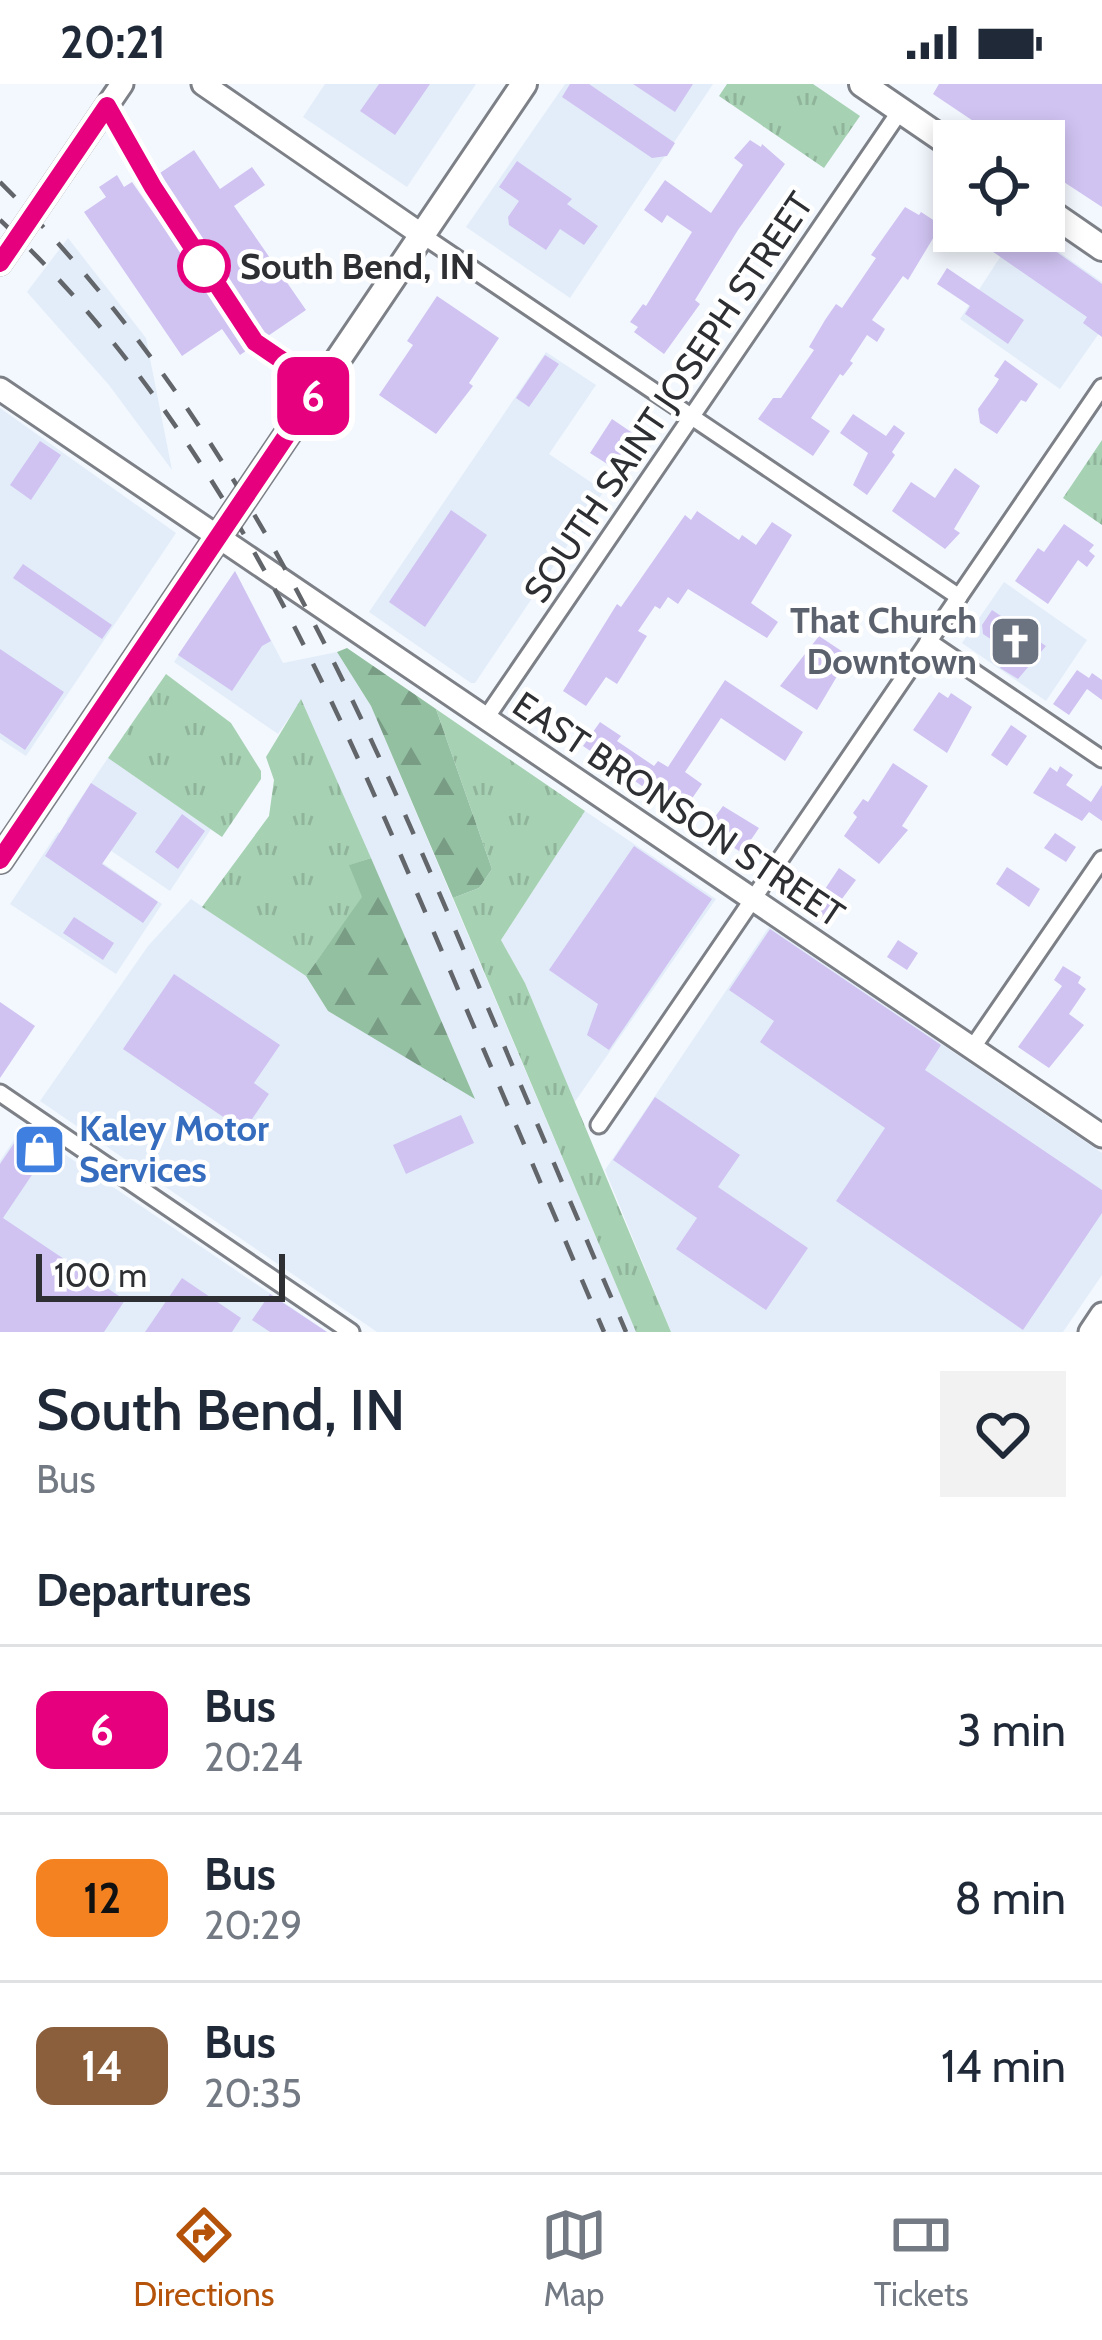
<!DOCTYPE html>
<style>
body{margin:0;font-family:Cabin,sans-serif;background:#f2f2f3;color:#1f2937;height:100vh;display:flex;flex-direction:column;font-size:45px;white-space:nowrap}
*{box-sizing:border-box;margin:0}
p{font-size:39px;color:#747a83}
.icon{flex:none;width:66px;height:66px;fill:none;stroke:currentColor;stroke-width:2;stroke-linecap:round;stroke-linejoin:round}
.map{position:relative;height:1248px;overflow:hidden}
.side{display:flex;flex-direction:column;background:#fff;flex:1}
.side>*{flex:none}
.badge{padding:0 24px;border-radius:18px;font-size:42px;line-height:78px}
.tools{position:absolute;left:933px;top:36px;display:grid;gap:24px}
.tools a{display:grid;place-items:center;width:132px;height:132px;border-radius:0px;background:#fff;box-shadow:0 6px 18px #0003;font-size:60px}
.scale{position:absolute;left:36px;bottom:30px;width:249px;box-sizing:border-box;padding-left:12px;border:6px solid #2d2f32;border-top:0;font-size:33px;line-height:42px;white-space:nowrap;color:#2d2f32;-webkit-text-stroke:9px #fff;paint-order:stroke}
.map>.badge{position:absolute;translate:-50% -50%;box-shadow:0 0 0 6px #fff}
h2{padding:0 36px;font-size:45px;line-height:108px}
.round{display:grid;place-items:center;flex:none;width:126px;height:126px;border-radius:0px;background:#f2f2f3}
.overview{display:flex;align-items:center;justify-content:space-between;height:204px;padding:0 36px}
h1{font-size:57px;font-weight:600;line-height:90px}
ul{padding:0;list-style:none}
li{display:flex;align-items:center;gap:36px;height:168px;padding:0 36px;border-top:3px solid #e0e1e3}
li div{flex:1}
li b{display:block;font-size:45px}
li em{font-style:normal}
li .badge{min-width:132px;font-weight:700;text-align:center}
.status{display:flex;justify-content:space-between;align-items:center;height:84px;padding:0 60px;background:#fff;direction:ltr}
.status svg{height:33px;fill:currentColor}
.tabs{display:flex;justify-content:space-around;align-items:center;height:168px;border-top:3px solid #e0e1e3;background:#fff;font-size:33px;color:#747a83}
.tabs a{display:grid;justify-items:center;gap:6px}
.tabs .on{color:#b45309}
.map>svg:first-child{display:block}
.built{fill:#e3edf9}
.grass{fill:url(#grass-tufts)}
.forest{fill:url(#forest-firs)}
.building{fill:#d0c3f2}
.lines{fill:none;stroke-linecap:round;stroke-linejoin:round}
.street-casing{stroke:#7d8187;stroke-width:21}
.secondary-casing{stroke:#7d8187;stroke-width:27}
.primary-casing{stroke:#7d8187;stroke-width:30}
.street{stroke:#fff;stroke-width:15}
.secondary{stroke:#fff;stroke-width:21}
.primary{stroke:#fff;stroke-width:24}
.rail{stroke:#626569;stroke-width:4.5;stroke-dasharray:21 21;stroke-linecap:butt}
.line-casing{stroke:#fff;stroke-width:27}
.line{stroke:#e6007e;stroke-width:18}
.stop-dot{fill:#fff;stroke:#e6007e;stroke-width:6}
.labels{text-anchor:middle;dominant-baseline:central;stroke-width:9;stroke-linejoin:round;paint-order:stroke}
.stop-label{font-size:36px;font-weight:bold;fill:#2d2f32;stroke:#fff;text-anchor:start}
.street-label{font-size:36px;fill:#2d2f32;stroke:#fff}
.worship-label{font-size:36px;font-weight:bold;fill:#5b616d;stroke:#fff;text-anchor:end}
.shop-label{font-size:36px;font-weight:bold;fill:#366cbe;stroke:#fff;text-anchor:start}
</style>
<div class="status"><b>20:21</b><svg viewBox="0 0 49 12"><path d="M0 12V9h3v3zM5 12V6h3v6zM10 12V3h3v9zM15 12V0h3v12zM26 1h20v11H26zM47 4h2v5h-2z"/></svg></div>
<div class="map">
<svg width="1102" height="1248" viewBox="0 0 1102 1248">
<defs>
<pattern id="grass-tufts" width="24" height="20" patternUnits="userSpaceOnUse" patternTransform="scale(3)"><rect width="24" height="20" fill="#a6d1b3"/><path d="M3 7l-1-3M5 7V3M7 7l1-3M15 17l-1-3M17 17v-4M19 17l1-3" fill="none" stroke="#8fb49a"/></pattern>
<pattern id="forest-firs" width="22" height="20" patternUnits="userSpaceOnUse" patternTransform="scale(3)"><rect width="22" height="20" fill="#93c0a1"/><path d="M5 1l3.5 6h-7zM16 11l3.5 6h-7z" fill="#789c84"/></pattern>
</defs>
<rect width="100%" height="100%" fill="#f3f8fe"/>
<!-- built -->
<g class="built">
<polygon points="325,0 476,0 407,103 303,33"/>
<polygon points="565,0 713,0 570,214 466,143"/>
<polygon points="1017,147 1029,147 1102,198 1102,245 1060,305 960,235"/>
<polygon points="68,154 146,254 172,386 109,301 27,208"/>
<polygon points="546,268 596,301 549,370 604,407 475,599 471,599 369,528"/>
<polygon points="0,324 176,449 26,672 0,655"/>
<polygon points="235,487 283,579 337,568 371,622 636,1248 377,1248 40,1017 148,862 191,815 306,892 328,927 474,1013 301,616 278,650 174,578"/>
<polygon points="1004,498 1087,556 1046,617 962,559"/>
<polygon points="108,674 211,745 170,807 66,736"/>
<polygon points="585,727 716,815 574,1019 525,899 501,856"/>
<polygon points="58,748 162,820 116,890 10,820"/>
<polygon points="769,843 1102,1069 1102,1191 1063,1248 671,1248 605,1086"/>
<polygon points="23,1042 327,1248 0,1248 0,1077"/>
</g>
<!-- grass -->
<g class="grass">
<polygon points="727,0 813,0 860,32 824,84 719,12"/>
<polygon points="1102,356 1102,441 1063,414"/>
<polygon points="166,590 231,639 261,687 261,695 222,753 108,674"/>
<polygon points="301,615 371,774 350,781 363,813 306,892 202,823 269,732 274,696 266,673"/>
<polygon points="436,625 585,727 501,856 525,899 671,1248 636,1248 453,814 479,804 492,785"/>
</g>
<!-- forest -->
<g class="forest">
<polygon points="347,564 436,625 492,785 479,804 453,814 371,622 337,568"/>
<polygon points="371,774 475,1015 328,927 306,892 362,813 349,781"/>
</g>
<!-- building -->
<g class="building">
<polygon points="379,0 430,0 395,51 360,27"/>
<polygon points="570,0 589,0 675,59 667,72 652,74 562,13"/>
<polygon points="633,0 693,0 675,28"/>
<polygon points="939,0 1102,0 1102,123 1044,85 1044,57 1003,57 933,10"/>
<polygon points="750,56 761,63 762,60 785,80 738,146 695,216 700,220 664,270 634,248 638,243 630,238 643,220 646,222 692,148 667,131 662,139 644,126 665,96 711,129 743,81 734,74"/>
<polygon points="194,66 220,105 252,83 265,101 234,122 306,226 240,271 222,245 182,272 84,128 106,113 99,103 117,91 124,103 132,98 164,144 184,130 157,91"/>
<polygon points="517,77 572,115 567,120 598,142 584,161 560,145 546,166 509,141 508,133 519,117 499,103"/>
<polygon points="905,123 919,131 921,128 941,141 908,196 903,192 872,236 885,245 877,258 867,251 850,277 853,279 843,292 840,290 811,334 830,347 813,372 758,335 773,314 781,314 814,266 809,263 825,236 836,220 842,224 876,174 871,171"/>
<polygon points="963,147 1027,147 1102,200 1102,253 1083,239 1087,233"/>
<polygon points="947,184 1024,236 1008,260 965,230 970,222 937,200"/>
<polygon points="437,212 499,254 469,299 473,302 436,350 379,311 413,261 407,257"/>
<polygon points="545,271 559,280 529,323 516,314"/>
<polygon points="1005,276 1038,300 1026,318 1021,316 997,350 980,339 978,325 996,300 999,295 994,292"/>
<polygon points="853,330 886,352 894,341 905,349 892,368 895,371 867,411 853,401 868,369 840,349"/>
<polygon points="612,335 634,350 612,383 590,369"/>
<polygon points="40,357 61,371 31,416 10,401"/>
<polygon points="955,384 980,402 954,445 960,449 945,465 892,427 911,398 935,414"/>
<polygon points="451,426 487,451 425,543 389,518"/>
<polygon points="697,427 739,456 742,451 756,461 772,438 792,451 751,519 778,538 767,554 688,505 678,520 668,513 660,525 655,522 638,547 647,552 617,600 606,593 586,622 563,607 617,520 621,523 685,431 691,436"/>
<polygon points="1064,440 1094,461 1089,467 1095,472 1087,483 1078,476 1048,520 1015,497 1038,464 1044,468"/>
<polygon points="23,480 112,541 102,555 13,494"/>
<polygon points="235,487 271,557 262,562 232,607 178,571"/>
<polygon points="992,526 1046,562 1018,595 1000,584 1010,568 983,550 982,541"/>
<polygon points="819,552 849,572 817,626 780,602"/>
<polygon points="0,565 64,608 25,666 0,649"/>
<polygon points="1077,586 1089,594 1092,589 1102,596 1102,616 1087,605 1069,631 1053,620"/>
<polygon points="725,596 803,648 785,677 721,634 685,688 702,700 682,729 583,662 600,638 621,652 617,657 654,682 658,677 668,683"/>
<polygon points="939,608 948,614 951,609 972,623 947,669 913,646"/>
<polygon points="1011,641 1027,652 1007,682 991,671"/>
<polygon points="893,679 928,702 902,742 908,746 879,780 844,752 857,733 853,729 863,715 868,718"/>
<polygon points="1060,682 1073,691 1066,701 1091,718 1102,701 1102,737 1089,728 1082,737 1033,709 1050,683 1057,688"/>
<polygon points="91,699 137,729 102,780 158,818 143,839 45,772"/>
<polygon points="723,722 759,744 742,769 706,745"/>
<polygon points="182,730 205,747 178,785 155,768"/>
<polygon points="1055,749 1076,763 1066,778 1044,764"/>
<polygon points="634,762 712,815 609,966 587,951 598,920 549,886"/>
<polygon points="1007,783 1040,805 1029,823 996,800"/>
<polygon points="839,784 856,796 824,839 803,824 808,816 803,812 811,800 823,808"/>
<polygon points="74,833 114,859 103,876 63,849"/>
<polygon points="770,845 941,961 925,986 1102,1106 1102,1129 1023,1246 836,1117 885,1044 760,958 774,937 729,906"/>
<polygon points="898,856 918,869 907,886 887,873"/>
<polygon points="1063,882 1081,893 1078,899 1086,905 1069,930 1084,941 1049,984 1018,963 1062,902 1054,896"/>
<polygon points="174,890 280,961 254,999 269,1010 244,1047 123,965"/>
<polygon points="0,918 35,942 0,994"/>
<polygon points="655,1013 740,1071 718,1103 808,1164 766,1226 676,1165 697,1134 613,1076"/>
<polygon points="461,1031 474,1059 406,1090 393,1061"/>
<polygon points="23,1046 50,1064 3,1134 125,1216 104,1248 0,1248 0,1080"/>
<polygon points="182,1194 241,1234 232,1248 145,1248"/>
<polygon points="270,1210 327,1248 270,1248 252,1236"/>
</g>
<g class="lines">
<defs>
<g id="street">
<polyline points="422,151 959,513"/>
<polyline points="928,557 1102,675"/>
<polyline points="486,634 900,27"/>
<polyline points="973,963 1102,775"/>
<polyline points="0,1009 351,1248"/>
<polyline points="599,1041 1102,303"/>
</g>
<g id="secondary">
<polyline points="203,0 422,151"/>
<polyline points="0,179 122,0"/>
<polyline points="0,305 1102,1052"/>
<polyline points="1090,1248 1102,1230"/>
</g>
<g id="primary">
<polyline points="862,0 954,63"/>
<polyline points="1044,124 1102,164"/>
<polyline points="0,776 524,0"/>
</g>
</defs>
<!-- street casing -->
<use href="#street" class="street-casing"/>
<!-- secondary casing -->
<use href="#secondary" class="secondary-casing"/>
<!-- primary casing -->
<use href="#primary" class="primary-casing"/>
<!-- street -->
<use href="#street" class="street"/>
<!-- secondary -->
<use href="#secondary" class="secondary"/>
<!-- primary -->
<use href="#primary" class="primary"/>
<!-- rail -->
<g class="rail">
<path d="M0,98C222,320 338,571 459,855C514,986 570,1117 626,1248"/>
<path d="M0,136C210,335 318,577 429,837C487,974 546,1111 604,1248"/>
</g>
</g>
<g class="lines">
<defs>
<polyline id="line" points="0,179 107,22 153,103 255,258 320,302 0,776"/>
</defs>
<!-- line casing -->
<use href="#line" class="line-casing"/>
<!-- line -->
<use href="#line" class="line"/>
</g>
<!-- icons -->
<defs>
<symbol id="church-square" viewBox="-11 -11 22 22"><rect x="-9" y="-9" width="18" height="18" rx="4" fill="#6b7280" stroke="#fff"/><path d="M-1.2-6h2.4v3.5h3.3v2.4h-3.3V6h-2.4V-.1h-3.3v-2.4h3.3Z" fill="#fff"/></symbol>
<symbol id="shop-square" viewBox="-11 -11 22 22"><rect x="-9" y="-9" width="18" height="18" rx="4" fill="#3f7fe0" stroke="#fff"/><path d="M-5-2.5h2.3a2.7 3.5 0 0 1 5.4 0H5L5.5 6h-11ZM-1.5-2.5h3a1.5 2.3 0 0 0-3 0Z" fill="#fff"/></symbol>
</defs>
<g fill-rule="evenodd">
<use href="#church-square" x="986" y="528" width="59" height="59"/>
<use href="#shop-square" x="10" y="1036" width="59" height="59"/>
</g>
<!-- markers -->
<circle class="stop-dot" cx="204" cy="182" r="24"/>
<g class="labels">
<!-- stop labels -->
<g class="stop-label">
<text x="240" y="182">South Bend, IN</text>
</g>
<!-- street labels -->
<g class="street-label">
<text transform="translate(668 313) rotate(-56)">SOUTH SAINT JOSEPH STREET</text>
<text transform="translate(679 725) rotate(34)">EAST BRONSON STREET</text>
</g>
<!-- worship labels -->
<g class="worship-label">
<text x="977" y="536">That Church<tspan x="977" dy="41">Downtown</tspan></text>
</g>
<!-- shop labels -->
<g class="shop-label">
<text x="79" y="1044">Kaley Motor<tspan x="79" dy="41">Services</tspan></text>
</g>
</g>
</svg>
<div class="tools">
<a><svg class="icon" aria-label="locate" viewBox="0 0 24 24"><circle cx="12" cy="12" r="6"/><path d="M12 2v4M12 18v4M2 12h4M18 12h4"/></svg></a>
</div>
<div class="scale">100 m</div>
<b class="badge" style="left:313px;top:312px;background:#e6007e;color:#fff">6</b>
</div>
<section class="side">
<div class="overview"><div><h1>South Bend, IN</h1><p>Bus</p></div><a class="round"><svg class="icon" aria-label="heart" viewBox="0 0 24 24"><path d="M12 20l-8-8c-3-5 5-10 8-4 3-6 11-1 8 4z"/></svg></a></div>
<h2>Departures</h2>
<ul>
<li><span class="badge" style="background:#e6007e;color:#fff">6</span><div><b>Bus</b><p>20:24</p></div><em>3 min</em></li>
<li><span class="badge" style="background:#f58220;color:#111">12</span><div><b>Bus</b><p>20:29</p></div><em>8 min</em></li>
<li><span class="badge" style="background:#8b5e3c;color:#fff">14</span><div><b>Bus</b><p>20:35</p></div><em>14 min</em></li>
</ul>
</section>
<nav class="tabs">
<a class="on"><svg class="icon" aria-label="directions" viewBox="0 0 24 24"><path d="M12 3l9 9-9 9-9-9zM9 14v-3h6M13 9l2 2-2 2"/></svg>Directions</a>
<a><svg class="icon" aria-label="map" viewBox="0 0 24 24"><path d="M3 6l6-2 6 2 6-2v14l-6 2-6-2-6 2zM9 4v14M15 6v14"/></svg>Map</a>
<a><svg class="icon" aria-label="tickets" viewBox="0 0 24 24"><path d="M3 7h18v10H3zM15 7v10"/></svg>Tickets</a>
</nav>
